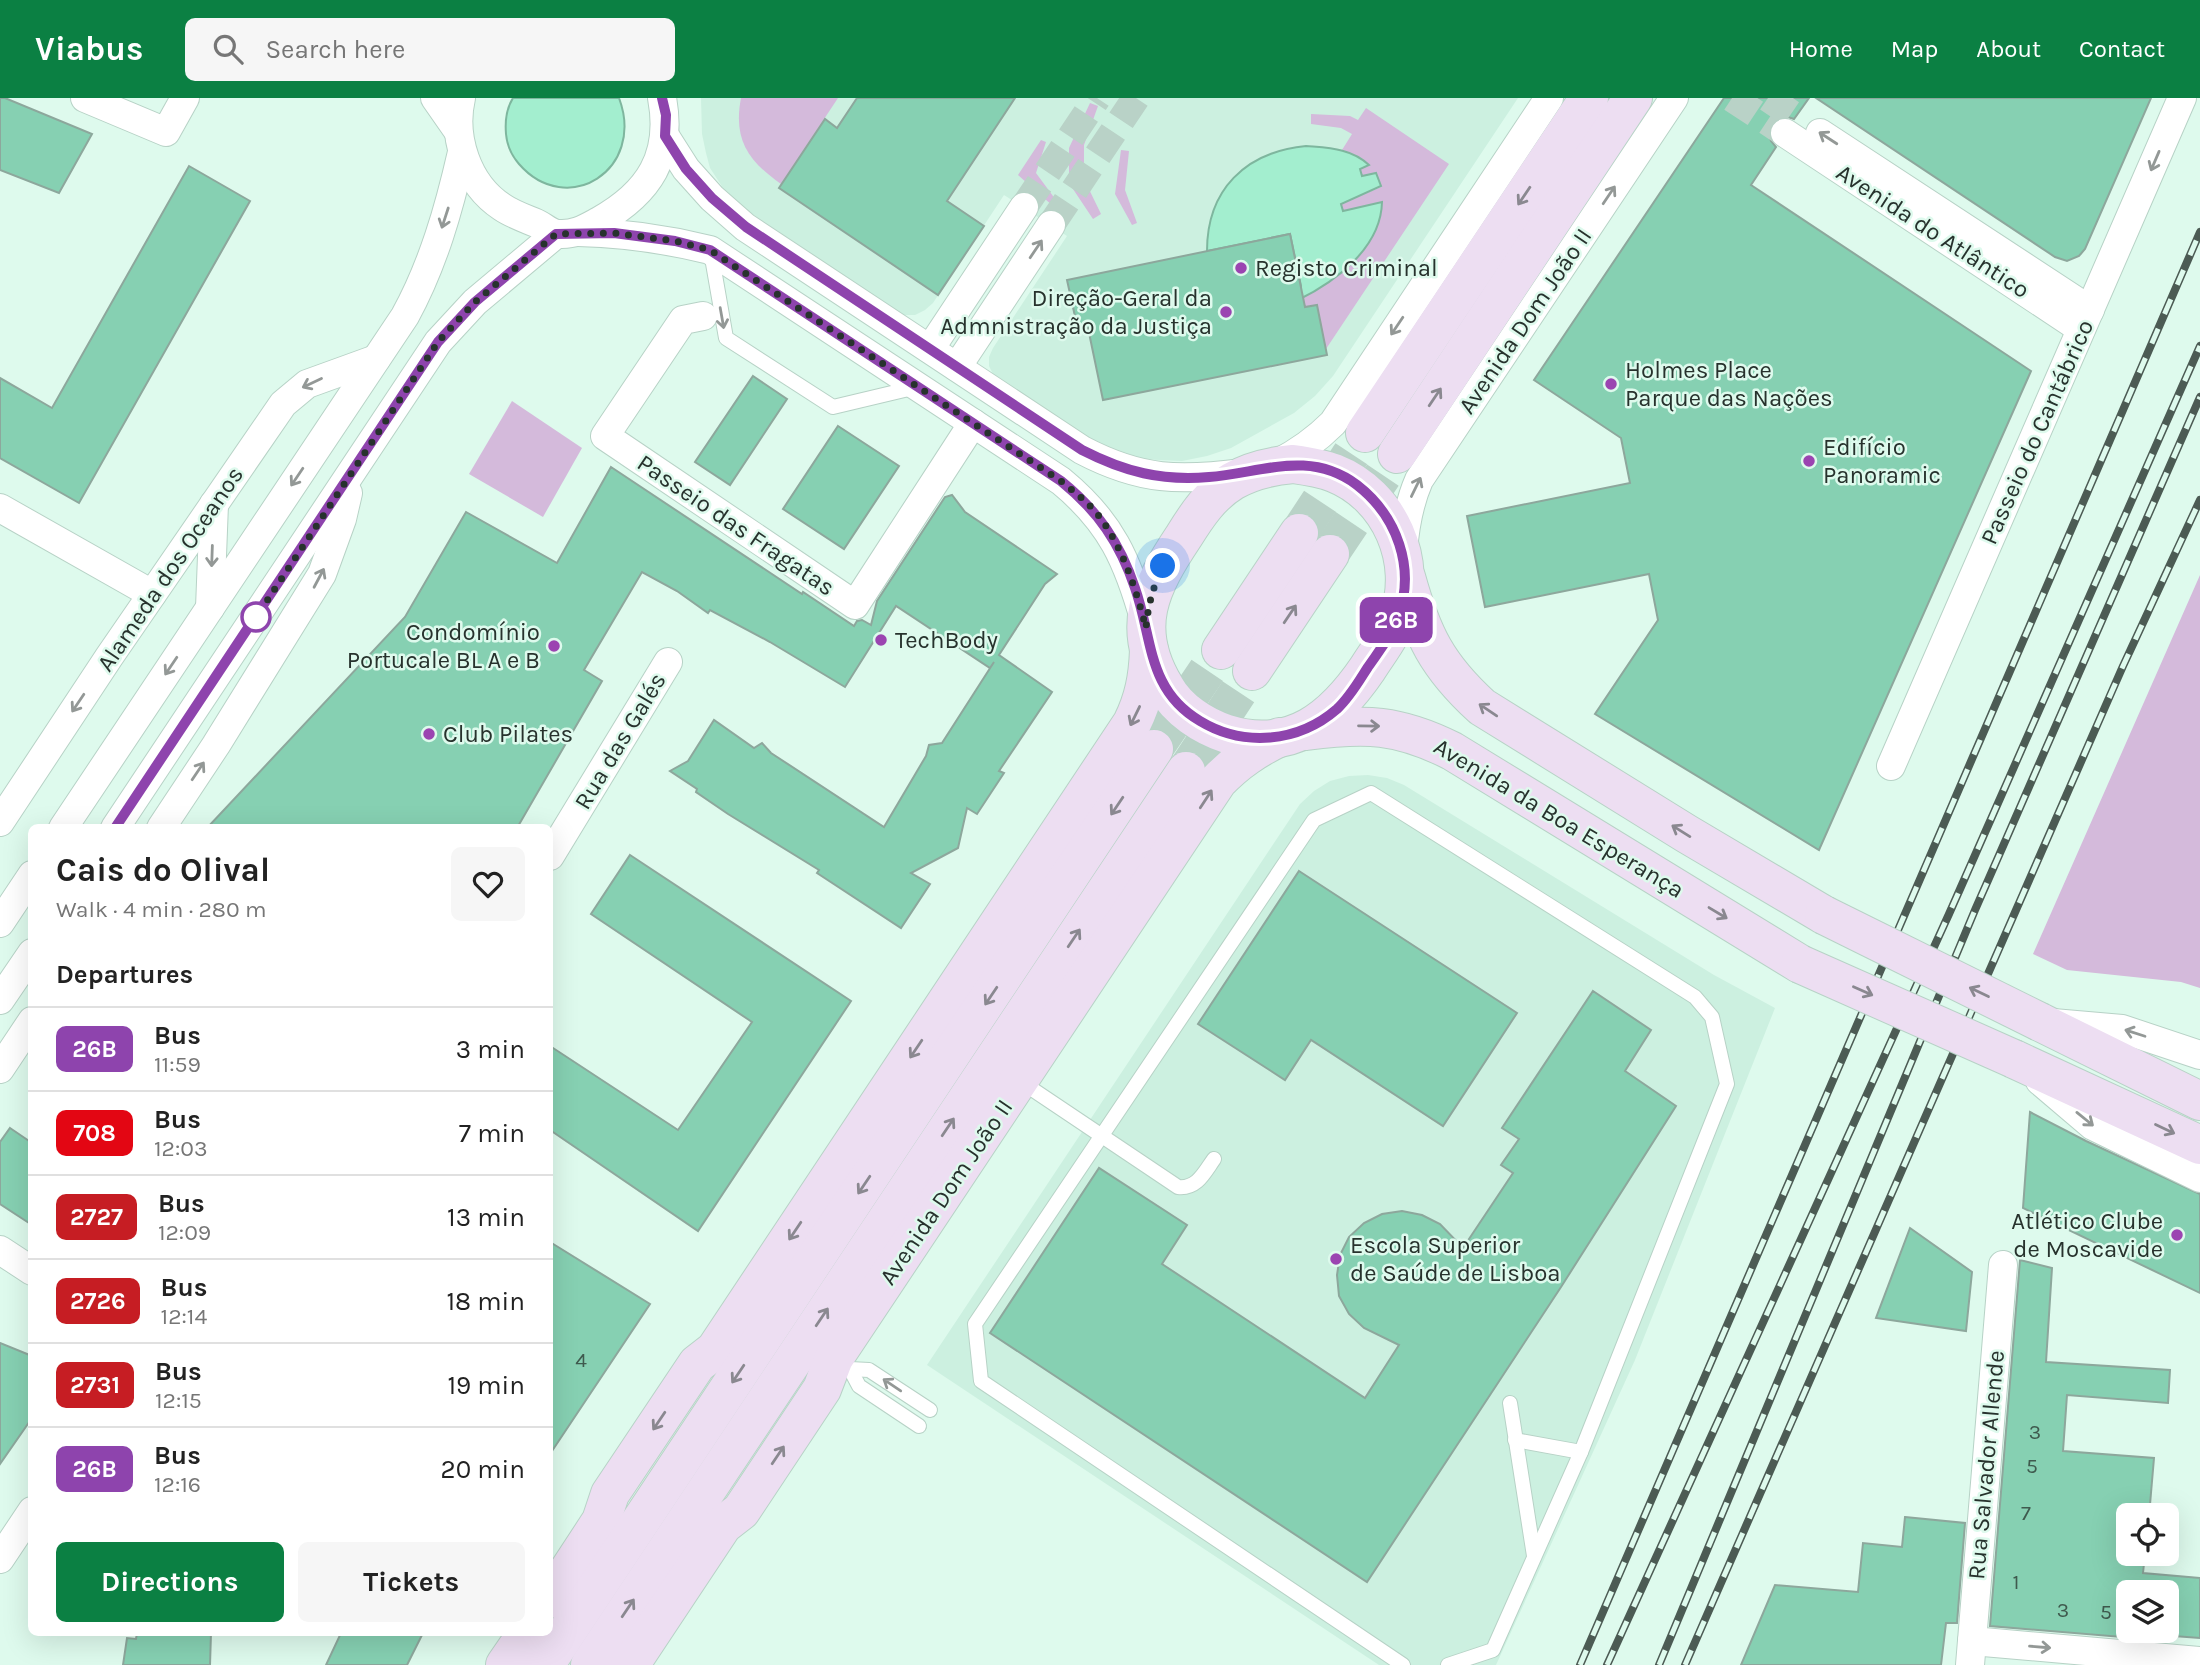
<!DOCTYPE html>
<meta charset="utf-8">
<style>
body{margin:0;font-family:Karla,sans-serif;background:#f6f6f6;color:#222;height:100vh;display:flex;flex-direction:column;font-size:26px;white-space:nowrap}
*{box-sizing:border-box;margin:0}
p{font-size:23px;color:#767676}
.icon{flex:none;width:38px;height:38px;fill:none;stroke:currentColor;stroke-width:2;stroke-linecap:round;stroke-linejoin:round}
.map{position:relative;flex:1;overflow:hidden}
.drawer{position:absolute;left:28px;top:726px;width:525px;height:812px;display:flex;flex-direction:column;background:#fff;border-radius:10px;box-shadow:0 7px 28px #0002}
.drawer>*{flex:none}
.badge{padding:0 14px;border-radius:10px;font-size:24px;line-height:46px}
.tools{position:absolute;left:2116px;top:1405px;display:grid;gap:14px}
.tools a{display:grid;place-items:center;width:63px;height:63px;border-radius:10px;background:#fff;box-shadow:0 7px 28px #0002;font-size:35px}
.you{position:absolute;width:35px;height:35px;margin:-18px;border:5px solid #fff;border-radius:50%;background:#1a73e8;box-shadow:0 0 0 10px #1a73e833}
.map>.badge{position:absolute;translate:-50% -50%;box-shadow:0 0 0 4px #fff}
h2{padding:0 28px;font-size:26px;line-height:63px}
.round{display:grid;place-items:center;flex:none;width:74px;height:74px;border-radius:10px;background:#f6f6f6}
.summary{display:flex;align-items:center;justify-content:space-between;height:119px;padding:0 28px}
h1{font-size:33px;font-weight:700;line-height:52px}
.action{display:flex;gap:14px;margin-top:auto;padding:14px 28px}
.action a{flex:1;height:80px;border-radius:10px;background:#0b8043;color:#fff;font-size:28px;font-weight:700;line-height:80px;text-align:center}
.action a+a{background:#f6f6f6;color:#222}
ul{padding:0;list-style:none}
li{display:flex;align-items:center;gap:21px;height:84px;padding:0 28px;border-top:2px solid #e0e0e0}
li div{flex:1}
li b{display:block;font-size:26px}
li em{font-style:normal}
li .badge{min-width:77px;font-weight:700;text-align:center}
header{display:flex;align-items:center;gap:42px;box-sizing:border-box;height:98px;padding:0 35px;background:#0b8043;color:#fff}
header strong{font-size:33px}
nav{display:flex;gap:38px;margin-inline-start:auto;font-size:24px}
.search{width:490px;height:63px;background:#f6f6f6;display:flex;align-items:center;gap:18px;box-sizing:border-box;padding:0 24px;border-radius:10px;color:#767676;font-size:26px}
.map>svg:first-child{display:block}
.built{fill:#ccf0e0}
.green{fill:#d4badb}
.water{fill:#a3eecf;stroke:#7eb69e;stroke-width:2}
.building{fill:#86d0b2;stroke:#8da79c;stroke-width:2;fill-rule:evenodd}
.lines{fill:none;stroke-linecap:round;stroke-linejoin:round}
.street-tunnel{stroke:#b9d2c7;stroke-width:28;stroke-dasharray:28 14;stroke-linecap:butt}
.secondary-tunnel{stroke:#b9d2c7;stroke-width:38;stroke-dasharray:38 19;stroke-linecap:butt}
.lane-casing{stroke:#b7d2c6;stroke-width:16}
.street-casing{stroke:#b7d2c6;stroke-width:30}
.secondary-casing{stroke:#b7d2c6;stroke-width:40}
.lane{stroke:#fff;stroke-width:14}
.street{stroke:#fff;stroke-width:28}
.secondary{stroke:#eddef2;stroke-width:38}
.rail-casing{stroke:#4c5b54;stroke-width:8}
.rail{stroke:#defaed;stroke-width:5;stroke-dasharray:16;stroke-linecap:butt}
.secondary-bridge-casing{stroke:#b7d2c6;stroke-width:40;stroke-linecap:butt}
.secondary-bridge{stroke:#eddef2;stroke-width:38}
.oneway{stroke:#939896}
.oneway2{stroke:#8a8890}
.line-casing{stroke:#fff;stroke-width:16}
.line{stroke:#8e44ad;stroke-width:10}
.walk{stroke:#27322d;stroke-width:7;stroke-dasharray:0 12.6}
.poi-dot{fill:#9b44b1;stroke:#defaed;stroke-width:2.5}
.stop-dot{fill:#fff;stroke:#8e44ad;stroke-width:3.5}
.labels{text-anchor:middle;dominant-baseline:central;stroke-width:5;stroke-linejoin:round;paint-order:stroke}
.number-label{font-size:21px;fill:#3f5a4e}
.street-label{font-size:24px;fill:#27322d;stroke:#defaed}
.poi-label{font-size:24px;fill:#27322d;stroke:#defaed;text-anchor:start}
</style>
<header>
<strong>Viabus</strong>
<div class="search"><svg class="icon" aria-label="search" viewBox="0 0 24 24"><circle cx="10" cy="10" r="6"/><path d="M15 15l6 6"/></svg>Search here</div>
<nav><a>Home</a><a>Map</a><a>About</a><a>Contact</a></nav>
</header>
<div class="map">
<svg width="2200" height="1567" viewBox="0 0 2200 1567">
<rect width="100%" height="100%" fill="#defaed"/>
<!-- built -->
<g class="built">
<polygon points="701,0 1518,0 1333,278 1315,298 1294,315 1231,350 1207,358 1182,363 1138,361 1103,349 993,276 989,268 989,259 993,250 1067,138 1004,97 933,205 925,212 915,217 904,217 894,212 738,106 727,96 710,70 706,55 702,36"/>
<polygon points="1368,677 1387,680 1404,687 1714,877 1775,910 1635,1262 1496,1567 1379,1567 927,1267 1300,706 1314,693 1330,683 1349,678"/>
</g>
<!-- green -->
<g class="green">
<path d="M741,0H838L781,86C748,63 733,41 741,0Z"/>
<polygon points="1090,5 1098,8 1084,47 1084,81 1101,116 1093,121 1069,85 1069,50"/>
<path d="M1366,10L1449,66L1326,251L1295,212L1293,204C1335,177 1374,160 1382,104L1343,114L1341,106L1381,89L1362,79L1360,71L1361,60L1342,52L1352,36L1341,30L1311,26V16L1350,18L1358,22Z"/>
<polygon points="1041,42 1046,44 1036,75 1064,113 1062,116 1018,77"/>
<polygon points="1121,52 1129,53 1125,92 1137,125 1132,127 1115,96"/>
<polygon points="512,303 582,350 543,419 469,376"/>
<polygon points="2200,477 2200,890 2181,884 2067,872 2033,856"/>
</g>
<!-- water -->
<g class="water">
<path d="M513,0H619C646,72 567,121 519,66C512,58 507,47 506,36C505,24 506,11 513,0Z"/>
<path d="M1306,48C1328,50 1351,50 1369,67L1360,71L1362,78L1376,75L1381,88L1341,106L1343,113L1382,104C1381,150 1335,184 1298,202L1301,188L1290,136L1207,153C1207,92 1245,54 1306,48Z"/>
</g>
<!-- building -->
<g class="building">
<polygon points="0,0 5,0 92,36 59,95 0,72"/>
<polygon points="857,0 1015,0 947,103 984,128 938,197 779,90 825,21 837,30"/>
<polygon points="1724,0 1809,0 1794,21 1785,18 1778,20 1772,25 1768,35 1771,43 1776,49 1751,87 2031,273 1819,752 1595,616 1658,522 1649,476 1485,509 1467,418 1630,385 1621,340 1534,282"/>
<polygon points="1816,0 2151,0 2085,151 2079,158 2067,163 2055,159"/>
<polygon points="189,68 250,103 79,405 0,360 0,280 52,310"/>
<polygon points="1290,136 1305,209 1317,207 1327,257 1103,302 1088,230 1078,232 1067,182"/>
<polygon points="753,278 787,301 730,387 695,364"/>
<polygon points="838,328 899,368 844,451 783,411"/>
<polygon points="611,369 802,496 803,494 854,528 857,523 862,522 871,527 877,503 945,399 952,397 965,414 1057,476 1045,486 999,557 1052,594 999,673 1004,675 977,716 967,710 958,750 911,775 930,786 901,830 817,775 819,772 728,716 696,694 697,691 670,673 688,663 714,622 754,650 762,645 771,655 884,729 926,658 929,647 942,645 994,564 990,570 896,508 845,589 770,544 710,512 708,515 677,493 642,474 584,572 602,583 517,730 207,730 405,519 466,414 557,465"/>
<polygon points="630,757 851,903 698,1133 550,1032 550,948 678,1032 752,924 591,816"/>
<polygon points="1299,773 1517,915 1443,1028 1311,942 1285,982 1198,926"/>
<polygon points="1593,893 1651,932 1625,973 1676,1008 1561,1189 1367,1484 990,1235 1099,1070 1187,1127 1162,1166 1365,1300 1399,1247 1364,1230 1349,1216 1339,1198 1337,1177 1340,1157 1349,1139 1364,1125 1382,1116 1402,1113 1422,1117 1440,1126 1463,1150 1513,1075 1501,1067 1519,1041 1502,1030"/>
<polygon points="2030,1014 2086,1043 2200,1096 2200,1195 2023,1110"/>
<polygon points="10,1030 32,1045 32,1127 0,1106 0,1044"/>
<polygon points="1910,1130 1972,1174 1966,1233 1876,1220"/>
<polygon points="550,1144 650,1206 550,1356"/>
<path d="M2020,1162L2052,1170L2046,1264L2170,1272L2168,1305L2067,1297L2063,1353L2154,1360L2149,1418H2128V1456H2145L2143,1475L2200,1480V1540L2147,1536L2146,1541L1990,1528ZM2128,1494H2166V1533H2128Z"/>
<polygon points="0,1245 32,1258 32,1320 0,1366"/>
<polygon points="1905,1419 1965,1425 1957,1525 1946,1525 1941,1567 1741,1567 1775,1487 1858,1494 1863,1445 1902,1449"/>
<polygon points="137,1535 211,1535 210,1567 123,1567 127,1540 136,1541"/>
<polygon points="341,1535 423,1535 407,1567 326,1567"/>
</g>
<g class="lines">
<!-- street-tunnel -->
<g class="street-tunnel">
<polyline points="1732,0 1785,35"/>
<polyline points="1768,0 1796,19"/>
<polyline points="1024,109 1097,0"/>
<polyline points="1051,127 1136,0"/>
</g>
<!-- secondary-tunnel -->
<g class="secondary-tunnel">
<polyline points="1299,435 1365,335"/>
<polyline points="1330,456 1397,356"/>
<polyline points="1154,651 1221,552"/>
<polyline points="1186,673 1252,573"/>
</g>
<defs>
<g id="lane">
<polyline points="711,154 726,240 833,309 917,289"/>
<path d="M1020,983L1178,1089C1197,1091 1204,1075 1214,1061"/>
<polyline points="835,1260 850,1271 869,1272 930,1312"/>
<polyline points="850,1271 859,1288 919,1328"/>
<polyline points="1510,1305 1534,1458"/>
<polyline points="1515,1342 1581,1354"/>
<polyline points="1403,1567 981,1283 975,1226 1314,722 1371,695 1695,899 1712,919 1727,986 1581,1354 1493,1552 1448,1567"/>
</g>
<g id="street">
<polyline points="85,0 166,34 185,0"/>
<polyline points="435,0 458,33"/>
<path d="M461,0C452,39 467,86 502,109C512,116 524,120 536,125C543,128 551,136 559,136C575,137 586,130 599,123C649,95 673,58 662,0"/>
<polyline points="1785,35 2081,231"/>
<polyline points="1820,35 2090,212"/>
<path d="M665,38L686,71L712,100L745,129L1082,352C1141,383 1180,383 1244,375"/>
<path d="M578,134C623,135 666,141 710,152L1061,383C1111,424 1128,463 1145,524"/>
<polyline points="703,218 683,222 605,338 855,507 973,325"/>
<polyline points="930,251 1024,109"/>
<polyline points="957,269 1051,127"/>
<path d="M1274,367C1296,356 1315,343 1333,325L1549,0"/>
<polyline points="0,410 152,496"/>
<path d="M1403,453C1405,427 1409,405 1419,382L1674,0"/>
<polyline points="210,510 214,406"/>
<polyline points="1891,668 2182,0"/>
<polyline points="0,724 109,559 283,306 307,286 376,261"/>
<path d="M63,730L405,218C433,167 449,111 462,54"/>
<polyline points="115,730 438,244 475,204 556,136"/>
<polyline points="161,730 216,647 322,476 342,421 348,395"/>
<polyline points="550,758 668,564"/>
<polyline points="0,825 32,777"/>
<polyline points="0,902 32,855"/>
<polyline points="2053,925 2122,931 2200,957"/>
<polyline points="0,971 32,923"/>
<polyline points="2040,983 2093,1028 2200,1080"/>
<polyline points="0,1152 32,1173"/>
<polyline points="0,1461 32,1413"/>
<polyline points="1972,1543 2200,1563"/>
<polyline points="1970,1567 2003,1167"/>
</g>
<g id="secondary">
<polyline points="1365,335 1589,0"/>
<polyline points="1397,356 1633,0"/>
<path d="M1293,366C1307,368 1321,370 1334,375C1390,397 1419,464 1398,520C1391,538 1378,554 1368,570C1334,620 1292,656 1227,636C1203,628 1178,612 1165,589C1129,530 1150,489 1184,438C1197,417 1211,396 1233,383C1252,372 1271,368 1293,366Z"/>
<path d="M1406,479C1422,537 1437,568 1482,609L1687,736L1824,817"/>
<polyline points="1221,552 1299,435"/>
<polyline points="1252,573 1330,456"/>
<path d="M1306,633C1366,625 1398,626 1452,653L1800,866"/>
<polyline points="2040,924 2200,1003"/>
<polyline points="2014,961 2200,1047"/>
<path d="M550,1501L601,1423L610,1396L697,1266L715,1252L1132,625C1144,601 1148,579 1149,552"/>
<polyline points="505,1567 527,1535"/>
<polyline points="545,1567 1154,651"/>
<polyline points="590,1567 1186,673"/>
<path d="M630,1567L723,1427L741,1413L822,1291L834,1260L1218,683C1237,663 1256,651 1280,639"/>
</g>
</defs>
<!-- lane casing -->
<use href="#lane" class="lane-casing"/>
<!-- street casing -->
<use href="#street" class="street-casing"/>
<!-- secondary casing -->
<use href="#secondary" class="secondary-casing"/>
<!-- lane -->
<use href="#lane" class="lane"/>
<!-- street -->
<use href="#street" class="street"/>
<!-- secondary -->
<use href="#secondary" class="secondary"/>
<defs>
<g id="rail">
<polyline points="1580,1567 2200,134"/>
<polyline points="1607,1567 1949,816 2200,248"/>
<polyline points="1659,1567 1975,812 2200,299"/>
<polyline points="1685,1567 2123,568 2200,402"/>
</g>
</defs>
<!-- rail casing -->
<use href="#rail" class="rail-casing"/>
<!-- rail -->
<use href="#rail" class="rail"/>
<defs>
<g id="secondary-bridge">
<polyline points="1824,817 2040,924"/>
<polyline points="1800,866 2014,961"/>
</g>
</defs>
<!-- secondary-bridge casing -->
<use href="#secondary-bridge" class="secondary-bridge-casing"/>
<!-- secondary-bridge -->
<use href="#secondary-bridge" class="secondary-bridge"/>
</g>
<!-- one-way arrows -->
<defs><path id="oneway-shaft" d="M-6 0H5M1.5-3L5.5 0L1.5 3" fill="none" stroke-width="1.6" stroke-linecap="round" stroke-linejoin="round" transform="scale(1.75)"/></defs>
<g class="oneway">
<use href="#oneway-shaft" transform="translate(1828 40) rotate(-147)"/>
<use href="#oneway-shaft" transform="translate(2155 63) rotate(113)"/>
<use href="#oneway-shaft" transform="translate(1609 97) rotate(-56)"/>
<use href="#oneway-shaft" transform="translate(445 120) rotate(108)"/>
<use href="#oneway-shaft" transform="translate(1036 151) rotate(-56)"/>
<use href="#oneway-shaft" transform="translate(722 220) rotate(80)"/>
<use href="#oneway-shaft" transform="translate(1397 228) rotate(124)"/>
<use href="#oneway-shaft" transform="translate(312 285) rotate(155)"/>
<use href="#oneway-shaft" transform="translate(297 379) rotate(124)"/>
<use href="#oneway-shaft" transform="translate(1416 389) rotate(-64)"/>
<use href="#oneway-shaft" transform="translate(212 458) rotate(92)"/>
<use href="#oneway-shaft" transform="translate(319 480) rotate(-62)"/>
<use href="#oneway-shaft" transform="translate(171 568) rotate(124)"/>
<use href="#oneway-shaft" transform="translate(78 605) rotate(124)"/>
<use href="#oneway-shaft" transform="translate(198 673) rotate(-56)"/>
<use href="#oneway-shaft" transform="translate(2135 935) rotate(-162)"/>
<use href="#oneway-shaft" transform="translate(2085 1021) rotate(39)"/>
<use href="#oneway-shaft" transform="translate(892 1287) rotate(-146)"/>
<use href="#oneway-shaft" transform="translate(2040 1549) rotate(5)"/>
</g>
<g class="oneway2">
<use href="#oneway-shaft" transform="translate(1524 98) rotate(124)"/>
<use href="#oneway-shaft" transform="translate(1435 299) rotate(-56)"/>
<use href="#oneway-shaft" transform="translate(1290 516) rotate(-56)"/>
<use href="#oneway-shaft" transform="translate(1488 612) rotate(-146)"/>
<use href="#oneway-shaft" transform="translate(1135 618) rotate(116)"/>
<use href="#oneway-shaft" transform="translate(1369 628) rotate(1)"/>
<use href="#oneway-shaft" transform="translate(1206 701) rotate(-57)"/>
<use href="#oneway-shaft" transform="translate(1117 708) rotate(124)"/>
<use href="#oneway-shaft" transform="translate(1681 733) rotate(-148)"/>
<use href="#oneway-shaft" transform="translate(1718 815) rotate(31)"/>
<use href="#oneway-shaft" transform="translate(1074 840) rotate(-56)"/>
<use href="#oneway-shaft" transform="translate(1863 893) rotate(24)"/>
<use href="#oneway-shaft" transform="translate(1979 894) rotate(-154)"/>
<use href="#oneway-shaft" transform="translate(991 898) rotate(124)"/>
<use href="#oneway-shaft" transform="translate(916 951) rotate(124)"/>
<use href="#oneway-shaft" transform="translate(948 1029) rotate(-56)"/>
<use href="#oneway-shaft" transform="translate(2165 1031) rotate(25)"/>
<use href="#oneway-shaft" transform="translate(864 1087) rotate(124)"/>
<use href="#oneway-shaft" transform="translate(795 1133) rotate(124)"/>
<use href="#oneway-shaft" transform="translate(822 1219) rotate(-56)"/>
<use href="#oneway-shaft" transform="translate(738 1276) rotate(124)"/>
<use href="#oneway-shaft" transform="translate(659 1323) rotate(124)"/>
<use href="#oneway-shaft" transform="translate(778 1357) rotate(-56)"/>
<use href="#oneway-shaft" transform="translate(628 1510) rotate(-56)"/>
</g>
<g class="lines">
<defs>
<path id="line" d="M115,730L438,244L475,204L556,136L614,135L675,143L710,152L1061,383C1098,413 1120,445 1135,490C1153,541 1147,592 1200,623C1243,649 1298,645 1337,611C1350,599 1359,583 1368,569C1379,553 1392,537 1398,519C1416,470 1397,418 1357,387C1309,351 1261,375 1209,379C1161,383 1125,374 1082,352L746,129L712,100L686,71L665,38L666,17L662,0"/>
</defs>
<!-- line casing -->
<use href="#line" class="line-casing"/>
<!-- line -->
<use href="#line" class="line"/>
<!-- walk -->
<path class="walk" d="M256,519L255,521L438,244L475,204L556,136L614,135L675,143L710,152L1061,383C1077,396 1093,408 1104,425C1125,456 1137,495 1146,530C1148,507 1153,489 1163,468"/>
</g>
<!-- markers -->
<g class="poi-dot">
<circle cx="1241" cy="170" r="7"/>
<circle cx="1226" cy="214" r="7"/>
<circle cx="1611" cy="286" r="7"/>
<circle cx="1809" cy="363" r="7"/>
<circle cx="881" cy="542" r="7"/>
<circle cx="554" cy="548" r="7"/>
<circle cx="429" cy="636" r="7"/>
<circle cx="2177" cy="1137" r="7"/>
<circle cx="1336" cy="1161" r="7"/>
</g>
<circle class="stop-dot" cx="256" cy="519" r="14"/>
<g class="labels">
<!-- number labels -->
<g class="number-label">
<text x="581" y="1262">4</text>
<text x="2035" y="1334">3</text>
<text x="2032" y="1368">5</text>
<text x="2026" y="1415">7</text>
<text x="2016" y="1484">1</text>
<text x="2063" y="1512">3</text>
<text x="2106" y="1514">5</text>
</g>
<!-- street labels -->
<g class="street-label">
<text transform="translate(1933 133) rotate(33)">Avenida do Atlântico</text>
<text transform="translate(1525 223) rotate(-56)">Avenida Dom João II</text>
<text transform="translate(2037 334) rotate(-66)">Passeio do Cantábrico</text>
<text transform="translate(736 427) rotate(34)">Passeio das Fragatas</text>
<text transform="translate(170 471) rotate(-56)">Alameda dos Oceanos</text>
<text transform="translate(620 643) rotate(-59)">Rua das Galés</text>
<text transform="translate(1559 720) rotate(31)">Avenida da Boa Esperança</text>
<text transform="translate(946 1094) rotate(-56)">Avenida Dom João II</text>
<text transform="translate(1986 1367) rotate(-85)">Rua Salvador Allende</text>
</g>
<!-- poi labels -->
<g class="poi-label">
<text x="1255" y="170">Registo Criminal</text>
<text x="1212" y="200" text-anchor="end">Direção-Geral da<tspan x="1212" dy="28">Admnistração da Justiça</tspan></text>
<text x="1625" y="272">Holmes Place<tspan x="1625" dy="28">Parque das Nações</tspan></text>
<text x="1823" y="349">Edifício<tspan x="1823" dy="28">Panoramic</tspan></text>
<text x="540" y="534" text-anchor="end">Condomínio<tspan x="540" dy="28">Portucale BL A e B</tspan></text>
<text x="895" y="542">TechBody</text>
<text x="443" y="636">Club Pilates</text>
<text x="2163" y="1123" text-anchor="end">Atlético Clube<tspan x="2163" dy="28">de Moscavide</tspan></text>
<text x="1350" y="1147">Escola Superior<tspan x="1350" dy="28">de Saúde de Lisboa</tspan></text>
</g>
</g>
</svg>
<div class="tools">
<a><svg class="icon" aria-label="locate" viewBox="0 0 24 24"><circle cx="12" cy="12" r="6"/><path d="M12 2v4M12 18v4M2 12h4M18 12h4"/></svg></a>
<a><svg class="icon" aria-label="layers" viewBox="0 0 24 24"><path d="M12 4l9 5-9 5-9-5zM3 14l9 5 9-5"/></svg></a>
</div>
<div class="you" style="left:1163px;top:468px"></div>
<b class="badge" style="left:1396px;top:522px;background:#8e44ad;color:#fff">26B</b>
<section class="drawer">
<div class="summary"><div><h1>Cais do Olival</h1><p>Walk · 4 min · 280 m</p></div><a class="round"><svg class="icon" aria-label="heart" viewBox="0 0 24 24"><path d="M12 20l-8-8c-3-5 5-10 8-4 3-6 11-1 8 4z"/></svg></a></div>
<h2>Departures</h2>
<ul>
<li><span class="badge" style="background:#8e44ad;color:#fff">26B</span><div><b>Bus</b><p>11:59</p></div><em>3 min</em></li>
<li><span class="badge" style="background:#e30613;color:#fff">708</span><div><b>Bus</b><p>12:03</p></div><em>7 min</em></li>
<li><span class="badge" style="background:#c61d23;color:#fff">2727</span><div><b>Bus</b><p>12:09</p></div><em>13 min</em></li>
<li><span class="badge" style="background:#c61d23;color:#fff">2726</span><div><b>Bus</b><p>12:14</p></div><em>18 min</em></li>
<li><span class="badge" style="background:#c61d23;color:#fff">2731</span><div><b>Bus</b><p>12:15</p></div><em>19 min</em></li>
<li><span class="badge" style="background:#8e44ad;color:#fff">26B</span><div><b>Bus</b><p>12:16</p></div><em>20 min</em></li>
</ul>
<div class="action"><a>Directions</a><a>Tickets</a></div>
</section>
</div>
